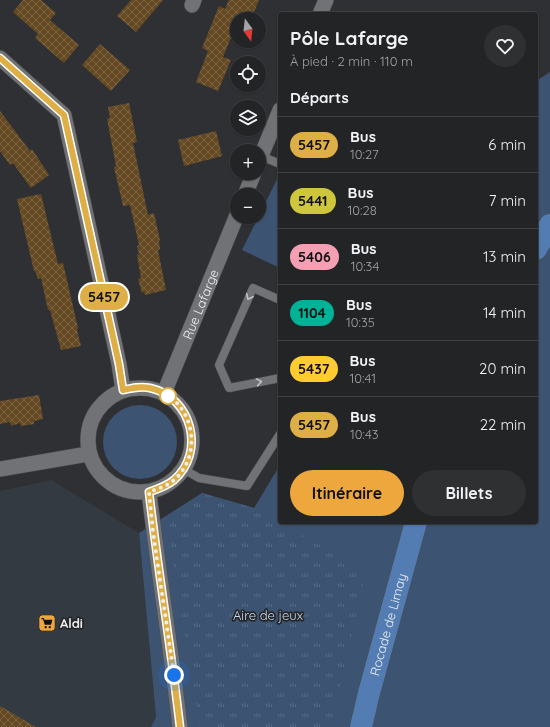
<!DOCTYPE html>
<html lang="fr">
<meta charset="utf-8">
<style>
body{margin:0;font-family:Quicksand,sans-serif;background:#2e3032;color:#f1f3f6;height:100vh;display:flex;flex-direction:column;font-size:15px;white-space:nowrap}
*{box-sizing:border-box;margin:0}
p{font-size:13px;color:#a2a4a7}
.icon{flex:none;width:22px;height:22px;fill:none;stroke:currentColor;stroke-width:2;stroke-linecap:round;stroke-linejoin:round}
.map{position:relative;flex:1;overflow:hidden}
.details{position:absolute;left:278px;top:12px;width:260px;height:512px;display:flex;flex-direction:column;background:#222426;border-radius:4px;box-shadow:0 1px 3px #0004,0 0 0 1px #3f4143}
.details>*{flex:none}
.badge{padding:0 8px;border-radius:13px;font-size:14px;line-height:26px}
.needle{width:26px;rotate:165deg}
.fabs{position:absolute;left:230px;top:12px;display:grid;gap:8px}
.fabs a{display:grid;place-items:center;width:36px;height:36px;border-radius:50%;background:#222426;box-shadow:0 1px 3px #0004,0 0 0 1px #3f4143;font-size:20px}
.you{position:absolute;width:20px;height:20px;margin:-10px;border:3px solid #fff;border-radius:50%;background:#1a73e8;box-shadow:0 0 0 6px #1a73e833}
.map>.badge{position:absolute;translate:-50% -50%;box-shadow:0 0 0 2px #fff}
h2{padding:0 12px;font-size:15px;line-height:36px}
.round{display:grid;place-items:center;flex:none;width:42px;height:42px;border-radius:21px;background:#2e3032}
.overview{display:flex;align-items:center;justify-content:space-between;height:68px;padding:0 12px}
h1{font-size:19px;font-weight:700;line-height:30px}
.cta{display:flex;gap:8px;margin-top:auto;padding:8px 12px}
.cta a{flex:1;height:46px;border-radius:24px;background:#eea73c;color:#111;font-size:16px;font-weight:700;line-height:46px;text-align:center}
.cta a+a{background:#2e3032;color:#f1f3f6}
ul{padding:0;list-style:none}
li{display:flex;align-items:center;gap:12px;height:56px;padding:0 12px;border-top:1px solid #3f4143}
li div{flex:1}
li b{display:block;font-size:15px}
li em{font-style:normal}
li .badge{min-width:44px;font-weight:700;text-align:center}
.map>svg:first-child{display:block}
.built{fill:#343a41}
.green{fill:#3c5372}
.park{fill:url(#park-tufts)}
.building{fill:url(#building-cross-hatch)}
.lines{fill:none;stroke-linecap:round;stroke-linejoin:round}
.lane-casing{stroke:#4b4c4d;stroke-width:9}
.street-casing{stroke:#4b4c4d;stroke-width:16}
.primary-casing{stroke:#4b4c4d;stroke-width:23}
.lane{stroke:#707275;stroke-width:8}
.street{stroke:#707275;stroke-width:15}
.primary{stroke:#527cb2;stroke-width:22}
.oneway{stroke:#c2c3c5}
.line-casing{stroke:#fff;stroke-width:9}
.line{stroke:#dfaf47;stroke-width:6}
.walk{stroke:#eeeff0;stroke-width:4;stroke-dasharray:0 7.2}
.stop-dot{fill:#fff;stroke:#dfaf47;stroke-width:2}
.labels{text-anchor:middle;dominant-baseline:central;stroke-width:3.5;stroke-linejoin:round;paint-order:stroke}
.street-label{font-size:13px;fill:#eeeff0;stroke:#252629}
.park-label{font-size:13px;fill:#cbddf5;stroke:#252629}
.poi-label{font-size:13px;font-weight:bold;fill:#eeeff0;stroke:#252629;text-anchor:start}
</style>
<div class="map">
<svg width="550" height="727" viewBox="0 0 550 727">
<defs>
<pattern id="park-tufts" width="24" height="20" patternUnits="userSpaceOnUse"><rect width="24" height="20" fill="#3c5372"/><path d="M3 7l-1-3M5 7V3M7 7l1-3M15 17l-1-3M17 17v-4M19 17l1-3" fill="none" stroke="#586c86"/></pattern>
<pattern id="building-cross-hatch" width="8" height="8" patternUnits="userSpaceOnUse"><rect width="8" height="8" fill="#654923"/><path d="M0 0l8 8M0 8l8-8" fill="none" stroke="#7b6443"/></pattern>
</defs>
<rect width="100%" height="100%" fill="#2e3033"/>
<!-- built -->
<polygon class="built" points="51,480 139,533 156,717 151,727 0,727 0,491"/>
<!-- green -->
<g class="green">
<polygon points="550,72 550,727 151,727 156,717 139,533 202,493 254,508 280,465 280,522 536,522 536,81"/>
<polygon points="280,173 280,268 242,250"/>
<circle cx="140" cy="442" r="37"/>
</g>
<!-- park -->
<polygon class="park" points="202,493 254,508 366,571 331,727 200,727 171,550 170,521"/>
<!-- building -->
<g class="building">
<polygon points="23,0 41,0 56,13 50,20 79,45 64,63 35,38 38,34 13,12"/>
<polygon points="131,0 163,0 136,32 117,16"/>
<polygon points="229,0 259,0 251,19 237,19 237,23 223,57 231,60 218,91 196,82 208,51 202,48 219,6 225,9"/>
<polygon points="100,44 130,70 111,91 82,65"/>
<polygon points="129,103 137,142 133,143 148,215 154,213 160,240 159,241 160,249 158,250 166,290 145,295 144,292 142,293 138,279 141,278 137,255 139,254 137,246 139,245 130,205 123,206 114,167 116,166 107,119 110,118 108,107"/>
<polygon points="0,111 30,151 32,149 49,175 31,188 13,163 10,165 0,151"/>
<polygon points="216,131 222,156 184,166 178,140"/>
<polygon points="41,194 58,264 63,263 78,328 77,330 81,346 61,350 50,310 48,310 41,278 38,279 35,271 34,271 17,199"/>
<polygon points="39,395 43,419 34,421 34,424 21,426 20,423 11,426 10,422 0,424 0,401"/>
<polygon points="0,706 36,727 0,727"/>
</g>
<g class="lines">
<defs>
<g id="lane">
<polyline points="261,156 280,164"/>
<polyline points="280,300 253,288 219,365 229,388 280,378"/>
<polyline points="183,469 199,478 247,486 280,434"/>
</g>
<g id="street">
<polyline points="192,5 194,0"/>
<polyline points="320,14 326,0"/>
<polyline points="0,58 64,115 119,364 123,390"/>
<polyline points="259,161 280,110"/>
<polyline points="245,195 254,173"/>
<circle cx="140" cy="440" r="52"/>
<path id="s1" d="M164,393L237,215"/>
<polyline points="0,469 88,454"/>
<path d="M149,492C158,570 171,648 180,727"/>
</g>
<g id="primary">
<polyline points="536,249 550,225"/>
<path id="s2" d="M361,727L369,693L416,522"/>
</g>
</defs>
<!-- lane casing -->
<use href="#lane" class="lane-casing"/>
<!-- street casing -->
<use href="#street" class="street-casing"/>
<!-- primary casing -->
<use href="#primary" class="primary-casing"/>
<!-- lane -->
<use href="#lane" class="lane"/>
<!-- street -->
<use href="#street" class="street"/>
<!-- primary -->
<use href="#primary" class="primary"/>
</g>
<!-- one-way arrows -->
<defs><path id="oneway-chevron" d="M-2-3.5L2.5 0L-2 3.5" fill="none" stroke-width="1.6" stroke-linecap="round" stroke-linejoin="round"/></defs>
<g class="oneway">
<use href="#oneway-chevron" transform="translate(249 297) rotate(115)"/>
<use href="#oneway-chevron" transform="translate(259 382) rotate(-10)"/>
</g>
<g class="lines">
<defs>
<path id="line" d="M0,58L64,115L119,364L123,390C132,388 141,386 150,388C192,397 206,452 174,480C167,486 158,489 149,492C158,570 171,648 180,727"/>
</defs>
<!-- line casing -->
<use href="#line" class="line-casing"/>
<!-- line -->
<use href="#line" class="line"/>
<!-- walk -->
<path class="walk" d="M168,396L164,393C168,396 173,399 176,402C197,424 197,460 174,480C167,486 158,489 149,492L153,532L174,675"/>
</g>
<!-- icons -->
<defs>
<symbol id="supermarket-square" viewBox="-11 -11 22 22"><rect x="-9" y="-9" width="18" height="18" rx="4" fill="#eea73c" stroke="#252629"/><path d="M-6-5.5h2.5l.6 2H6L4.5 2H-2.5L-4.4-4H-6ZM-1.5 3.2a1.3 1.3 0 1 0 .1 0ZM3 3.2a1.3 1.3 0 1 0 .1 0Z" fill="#111"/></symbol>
</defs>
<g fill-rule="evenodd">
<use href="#supermarket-square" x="37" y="613" width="20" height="20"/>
</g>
<!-- markers -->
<circle class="stop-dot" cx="168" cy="396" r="8"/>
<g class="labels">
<!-- street labels -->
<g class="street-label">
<text stroke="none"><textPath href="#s1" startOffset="96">Rue Lafarge</textPath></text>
<text stroke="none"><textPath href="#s2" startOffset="106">Rocade de Limay</textPath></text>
</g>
<!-- park labels -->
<g class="park-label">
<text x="268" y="615">Aire de jeux</text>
</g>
<!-- poi labels -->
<g class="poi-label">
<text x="60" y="623">Aldi</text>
</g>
</g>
</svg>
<div class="fabs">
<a><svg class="needle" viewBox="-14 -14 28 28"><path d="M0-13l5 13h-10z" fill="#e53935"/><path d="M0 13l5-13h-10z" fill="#a2a4a7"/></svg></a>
<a><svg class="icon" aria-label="locate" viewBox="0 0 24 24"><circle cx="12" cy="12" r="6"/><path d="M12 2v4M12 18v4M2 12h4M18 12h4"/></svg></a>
<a><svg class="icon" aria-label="layers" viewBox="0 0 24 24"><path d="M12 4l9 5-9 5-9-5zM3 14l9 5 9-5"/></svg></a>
<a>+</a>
<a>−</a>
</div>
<div class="you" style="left:174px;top:675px"></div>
<b class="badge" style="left:104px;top:297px;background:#dfaf47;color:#111">5457</b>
<section class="details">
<div class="overview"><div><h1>Pôle Lafarge</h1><p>À pied · 2 min · 110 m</p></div><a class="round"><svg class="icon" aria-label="heart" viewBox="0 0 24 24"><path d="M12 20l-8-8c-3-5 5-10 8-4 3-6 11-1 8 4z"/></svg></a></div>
<h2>Départs</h2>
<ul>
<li><span class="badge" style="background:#dfaf47;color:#111">5457</span><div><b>Bus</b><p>10:27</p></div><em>6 min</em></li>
<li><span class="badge" style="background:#cec73d;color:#111">5441</span><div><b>Bus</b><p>10:28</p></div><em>7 min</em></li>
<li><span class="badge" style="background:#f49fb3;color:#111">5406</span><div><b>Bus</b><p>10:34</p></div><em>13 min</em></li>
<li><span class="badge" style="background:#00b397;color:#111">1104</span><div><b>Bus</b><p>10:35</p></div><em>14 min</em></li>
<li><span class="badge" style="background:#ffcc30;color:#111">5437</span><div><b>Bus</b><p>10:41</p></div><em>20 min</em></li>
<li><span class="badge" style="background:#dfaf47;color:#111">5457</span><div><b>Bus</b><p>10:43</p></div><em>22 min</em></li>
</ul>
<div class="cta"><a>Itinéraire</a><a>Billets</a></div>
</section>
</div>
